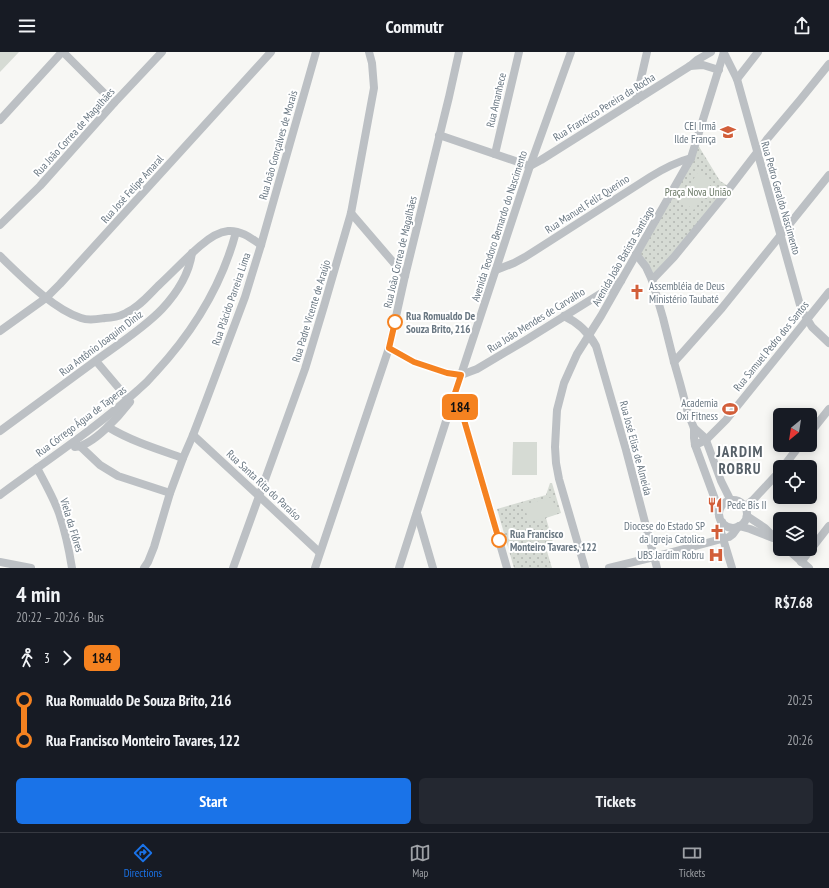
<!DOCTYPE html>
<meta charset="utf-8">
<style>
body{margin:0;font-family:"PT Sans Narrow",sans-serif;background:#242831;color:#f1f3f6;height:100vh;display:flex;flex-direction:column;font-size:15px;white-space:nowrap}
*{box-sizing:border-box;margin:0}
p{font-size:13px;color:#9ea1a6}
.icon{flex:none;width:22px;height:22px;fill:none;stroke:currentColor;stroke-width:2;stroke-linecap:round;stroke-linejoin:round}
.map{position:relative;height:516px;overflow:hidden}
.drawer{display:flex;flex-direction:column;background:#171b24;flex:1}
.drawer>*{flex:none}
.badge{padding:0 8px;border-radius:6px;font-size:14px;line-height:26px}
.needle{width:26px;rotate:210deg}
.controls{position:absolute;left:773px;top:356px;display:grid;gap:8px}
.controls a{display:grid;place-items:center;width:44px;height:44px;border-radius:6px;background:#171b24;box-shadow:0 2px 10px #0003;font-size:20px}
.map>.badge{position:absolute;translate:-50% -50%;box-shadow:0 0 0 2px #fff}
.legs{display:flex;align-items:center;gap:6px;height:44px;padding:0 16px;font-size:13px}
.legs p{margin-inline-start:auto}
.headline{display:flex;align-items:center;justify-content:space-between;height:68px;padding:0 16px}
h1{font-size:22px;font-weight:700;line-height:30px}
.cta{display:flex;gap:8px;margin-top:auto;padding:8px 16px}
.cta a{flex:1;height:46px;border-radius:6px;background:#1a73e8;color:#fff;font-size:16px;font-weight:700;line-height:46px;text-align:center}
.cta a+a{background:#242831;color:#f1f3f6}
ul{padding:0 16px;list-style:none}
li{display:flex;align-items:center;gap:14px;height:40px;font-size:15px}
li i{display:grid;place-items:center;width:6px;height:100%;margin:0 5px;background:currentColor}
li i::after{content:'';width:10px;height:10px;margin:-5px;border:3px solid;border-radius:50%;background:#171b24}
li p{margin-inline-start:auto}
li:first-child i{background:linear-gradient(#0000 50%,currentColor 0)}
li:last-child i{background:linear-gradient(currentColor 50%,#0000 0)}
header{display:flex;justify-content:space-between;align-items:center;height:52px;padding:0 16px;background:#171b24;font-size:18px;font-weight:700}
.tab-bar{display:flex;justify-content:space-around;align-items:center;height:56px;border-top:1px solid #363941;background:#171b24;font-size:11px;color:#9ea1a6}
.tab-bar a{display:grid;justify-items:center;gap:2px}
.tab-bar .current{color:#1a73e8}
.map>svg:first-child{display:block}
.park{fill:url(#park-dots)}
.garden{fill:#d6dbd4}
.lines{fill:none;stroke-linecap:round;stroke-linejoin:round}
.minor{stroke:#bcc0c4;stroke-width:8}
.line-1-casing{stroke:#fff;stroke-width:9}
.line-1{stroke:#f58220;stroke-width:6}
.stop-1-dot{fill:#fff;stroke:#f58220;stroke-width:2}
.labels{text-anchor:middle;dominant-baseline:central;stroke-width:4;stroke-linejoin:round;paint-order:stroke}
.street-label{font-size:11px;fill:#697782;stroke:#fff}
.poi-label{font-size:11px;fill:#697782;stroke:#fff;text-anchor:end}
.park-label{font-size:11px;fill:#6b7a67;stroke:#fff}
.stop-label{font-size:11px;font-weight:bold;fill:#697782;stroke:#fff;text-anchor:start}
.district-label{font-size:15px;font-weight:bold;letter-spacing:1px;fill:#566068;stroke:#fff}
</style>
<header><svg class="icon" aria-label="menu" viewBox="0 0 24 24"><path d="M4 6h16M4 12h16M4 18h16"/></svg>Commutr<svg class="icon" aria-label="share" viewBox="0 0 24 24"><path d="M12 15V3M7 8l5-5 5 5M5 13v7h14v-7"/></svg></header>
<div class="map">
<svg width="829" height="516" viewBox="0 0 829 516">
<defs>
<pattern id="park-dots" width="8" height="8" patternUnits="userSpaceOnUse"><rect width="8" height="8" fill="#d6dbd4"/><path d="M2 2h.1M6 6h.1" fill="none" stroke="#b2b6b1" stroke-width="1.8" stroke-linecap="round"/></pattern>
</defs>
<rect width="100%" height="100%" fill="#f7f7f4"/>
<!-- park -->
<g class="park">
<polygon points="698,93 720,129 730,135 652,228 638,202"/>
<polygon points="550,431 552,431 561,461 546,466 554,494 546,496 552,516 514,516 497,457 546,443"/>
</g>
<!-- garden -->
<g class="garden">
<polygon points="0,0 19,0 0,20"/>
<polygon points="698,120 713,129 694,158 680,148"/>
<polygon points="513,390 537,390 537,423 512,423"/>
<polygon points="552,445 557,462 529,470 524,453"/>
</g>
<g class="lines">
<!-- minor -->
<g class="minor">
<polyline points="63,0 114,51"/>
<polyline points="724,1 737,27 800,253 803,260 812,275 829,291"/>
<polyline points="690,14 703,13 719,18"/>
<polyline points="737,27 758,0"/>
<polyline points="636,48 647,0"/>
<polyline points="0,68 62,0"/>
<polyline points="439,83 530,114 541,108 690,14 697,8 711,0"/>
<polyline points="495,102 519,0"/>
<polyline points="351,161 405,224"/>
<polyline points="0,173 40,134 114,51 162,0"/>
<polyline points="636,202 646,215 652,228 663,266 674,310 680,331 688,361 694,376 694,386 695,393 716,450 719,463"/>
<path d="M0,204C22,225 53,257 81,266C89,269 98,267 105,266C112,266 120,264 126,261C139,255 148,244 158,234C172,221 185,207 200,194C208,187 217,180 228,179C241,178 251,186 261,193"/>
<path d="M496,218L514,211L525,205L650,125C663,117 676,110 691,106"/>
<polyline points="652,228 674,205 722,146 768,86 800,48 829,12"/>
<path d="M564,264C577,270 589,281 596,294L626,398L657,516"/>
<polyline points="0,279 46,246 60,232 271,0"/>
<polyline points="389,296 414,310 447,321 461,323 477,317 526,288 621,229"/>
<polyline points="96,309 128,347"/>
<polyline points="674,310 684,299 722,256 829,123"/>
<polyline points="455,341 462,361 507,516"/>
<path d="M108,375C131,389 157,397 183,406"/>
<polyline points="694,376 704,385 706,388 721,429 731,449"/>
<path d="M0,379C33,355 65,331 98,307C119,292 145,275 162,257C177,241 189,222 192,201"/>
<polyline points="810,381 829,357"/>
<polyline points="193,383 259,444 319,500"/>
<polyline points="695,393 706,388 726,368 829,240"/>
<path d="M75,395C93,394 120,363 130,350"/>
<polyline points="81,395 100,413 118,424 170,441"/>
<polyline points="783,415 800,393"/>
<path d="M37,416C45,431 53,445 59,461C65,479 69,497 72,516"/>
<path d="M0,443C46,409 95,377 138,338C144,333 150,327 155,321C193,280 222,233 236,180"/>
<circle cx="733" cy="462" r="14"/>
<polyline points="744,455 753,448 780,419"/>
<polyline points="417,461 433,516"/>
<polyline points="747,464 765,476 780,491"/>
<polyline points="722,470 720,475 721,480 732,516"/>
<polyline points="739,474 750,477 773,486"/>
<polyline points="787,497 809,516"/>
<polyline points="0,510 31,516"/>
<polyline points="801,510 829,474"/>
<polyline points="144,516 148,510 154,495 170,441 183,406 193,383 206,349 245,245 261,193 316,0"/>
<polyline points="233,516 305,317 324,254 351,161 374,36 372,11 369,0"/>
<polyline points="315,516 389,296 405,224 449,45 459,0"/>
<polyline points="399,516 455,341 530,114 571,0"/>
<polyline points="585,516 559,427 556,411 555,395 557,358 564,331 577,302 601,264 691,106 724,0"/>
<polyline points="609,516 654,505 729,485 733,482 738,475"/>
</g>
</g>
<g class="lines">
<defs>
<polyline id="line-1" points="395,270 389,296 414,310 447,321 461,323 455,341 462,361 499,488"/>
</defs>
<!-- line-1 casing -->
<use href="#line-1" class="line-1-casing"/>
<!-- line-1 -->
<use href="#line-1" class="line-1"/>
</g>
<!-- icons -->
<defs>
<symbol id="school-bare" viewBox="-9 -9 18 18"><path d="M0-5L7-2L0 1L-7-2ZM-4 1L0 2.5L4 1V4Q0 6-4 4Z" fill="#d25e39" stroke="#fff" stroke-width="2.5" paint-order="stroke"/></symbol>
<symbol id="church-bare" viewBox="-9 -9 18 18"><path d="M-1.2-6h2.4v3.5h3.3v2.4h-3.3V6h-2.4V-.1h-3.3v-2.4h3.3Z" fill="#d25e39" stroke="#fff" stroke-width="2.5" paint-order="stroke"/></symbol>
<symbol id="stadium-bare" viewBox="-9 -9 18 18"><path d="M0-5a6.5 5 0 1 0 0 10a6.5 5 0 1 0 0-10ZM-3.5-1.8h7v3.6h-7Z" fill="#d25e39" stroke="#fff" stroke-width="2.5" paint-order="stroke"/></symbol>
<symbol id="restaurant-bare" viewBox="-9 -9 18 18"><path d="M-5-6h1v4h1v-4h1v4h1v-4h1v5L-1.5 .5V6h-2V.5L-5-1ZM5-6V6H3V1.5H1.5Q1.5-4 5-6Z" fill="#d25e39" stroke="#fff" stroke-width="2.5" paint-order="stroke"/></symbol>
<symbol id="hospital-bare" viewBox="-9 -9 18 18"><path d="M-5-5h3v3.5h4V-5h3V5h-3V1.5h-4V5h-3Z" fill="#d25e39" stroke="#fff" stroke-width="2.5" paint-order="stroke"/></symbol>
</defs>
<g fill-rule="evenodd">
<use href="#school-bare" x="717" y="69" width="22" height="22"/>
<use href="#church-bare" x="626" y="229" width="22" height="22"/>
<use href="#stadium-bare" x="719" y="346" width="22" height="22"/>
<use href="#restaurant-bare" x="704" y="442" width="22" height="22"/>
<use href="#church-bare" x="706" y="469" width="22" height="22"/>
<use href="#hospital-bare" x="705" y="492" width="22" height="22"/>
</g>
<!-- markers -->
<g class="stop-1-dot">
<circle cx="395" cy="270" r="7"/>
<circle cx="499" cy="488" r="7"/>
</g>
<g class="labels">
<!-- street labels -->
<g class="street-label">
<text transform="translate(496 48) rotate(-77)">Rua Amanhece</text>
<text transform="translate(604 55) rotate(-32)">Rua Francisco Pereira da Rocha</text>
<text transform="translate(74 80) rotate(-48)">Rua João Correa de Magalhães</text>
<text transform="translate(278 93) rotate(-74)">Rua João Gonçalves de Morais</text>
<text transform="translate(132 137) rotate(-48)">Rua José Felipe Amaral</text>
<text transform="translate(781 146) rotate(74)">Rua Pedro Geraldo Nascimento</text>
<text transform="translate(587 152) rotate(-33)">Rua Manuel Feliz Querino</text>
<text transform="translate(499 174) rotate(-72)">Avenida Teodoro Bernardo do Nascimento</text>
<text transform="translate(400 200) rotate(-77)">Rua João Correa de Magalhães</text>
<text transform="translate(623 204) rotate(-60)">Avenida João Batista Santiago</text>
<text transform="translate(231 247) rotate(-71)">Rua Plácido Parreira Lima</text>
<text transform="translate(311 259) rotate(-73)">Rua Padre Vicente de Araújo</text>
<text transform="translate(536 268) rotate(-32)">Rua João Mendes de Carvalho</text>
<text transform="translate(101 291) rotate(-37)">Rua Antônio Joaquim Diniz</text>
<text transform="translate(771 294) rotate(-51)">Rua Samuel Pedro dos Santos</text>
<text transform="translate(81 369) rotate(-37)">Rua Córrego Água de Taperas</text>
<text transform="translate(636 396) rotate(75)">Rua José Elias de Almeida</text>
<text transform="translate(264 433) rotate(43)">Rua Santa Rita do Paraíso</text>
<text transform="translate(72 473) rotate(73)">Viela da Flôres</text>
</g>
<!-- poi labels -->
<g class="poi-label">
<text x="716" y="74">CEI Irmã<tspan x="716" dy="13">Ilde França</tspan></text>
<text x="649" y="234" text-anchor="start">Assembléia de Deus<tspan x="649" dy="13">Ministério Taubaté</tspan></text>
<text x="718" y="351">Academia<tspan x="718" dy="13">Oxi Fitness</tspan></text>
<text x="727" y="453" text-anchor="start">Pede Bis II</text>
<text x="705" y="474">Diocese do Estado SP<tspan x="705" dy="13">da Igreja Catolica</tspan></text>
<text x="704" y="503">UBS Jardim Robru</text>
</g>
<!-- park labels -->
<g class="park-label">
<text x="698" y="140">Praça Nova União</text>
</g>
<!-- stop labels -->
<g class="stop-label">
<text x="406" y="264">Rua Romualdo De<tspan x="406" dy="13">Souza Brito, 216</tspan></text>
<text x="510" y="482">Rua Francisco<tspan x="510" dy="13">Monteiro Tavares, 122</tspan></text>
</g>
<!-- district labels -->
<g class="district-label">
<text x="740" y="399">JARDIM<tspan x="740" dy="17">ROBRU</tspan></text>
</g>
</g>
</svg>
<div class="controls">
<a><svg class="needle" viewBox="-14 -14 28 28"><path d="M0-13l5 13h-10z" fill="#e53935"/><path d="M0 13l5-13h-10z" fill="#9ea1a6"/></svg></a>
<a><svg class="icon" aria-label="locate" viewBox="0 0 24 24"><circle cx="12" cy="12" r="6"/><path d="M12 2v4M12 18v4M2 12h4M18 12h4"/></svg></a>
<a><svg class="icon" aria-label="layers" viewBox="0 0 24 24"><path d="M12 4l9 5-9 5-9-5zM3 14l9 5 9-5"/></svg></a>
</div>
<b class="badge" style="left:460px;top:355px;background:#f58220;color:#111">184</b>
</div>
<section class="drawer">
<div class="headline"><div><h1>4 min</h1><p>20:22 – 20:26 · Bus</p></div><b>R$7.68</b></div>
<div class="legs"><svg class="icon" aria-label="walk" viewBox="0 0 24 24"><circle cx="13" cy="4" r="2"/><path d="M13 8l-2 6 4 7M11 14l-3 7M7 12l3-4h3l4 4"/></svg>3<svg class="icon" aria-label="forward" viewBox="0 0 24 24"><path d="M9 5l7 7-7 7"/></svg><b class="badge" style="background:#f58220;color:#111">184</b></div>
<ul>
<li><i style="color:#f58220"></i><b>Rua Romualdo De Souza Brito, 216</b><p>20:25</p></li>
<li><i style="color:#f58220"></i><b>Rua Francisco Monteiro Tavares, 122</b><p>20:26</p></li>
</ul>
<div class="cta"><a>Start</a><a>Tickets</a></div>
</section>
<nav class="tab-bar">
<a class="current"><svg class="icon" aria-label="directions" viewBox="0 0 24 24"><path d="M12 3l9 9-9 9-9-9zM9 14v-3h6M13 9l2 2-2 2"/></svg>Directions</a>
<a><svg class="icon" aria-label="map" viewBox="0 0 24 24"><path d="M3 6l6-2 6 2 6-2v14l-6 2-6-2-6 2zM9 4v14M15 6v14"/></svg>Map</a>
<a><svg class="icon" aria-label="tickets" viewBox="0 0 24 24"><path d="M3 7h18v10H3zM15 7v10"/></svg>Tickets</a>
</nav>
